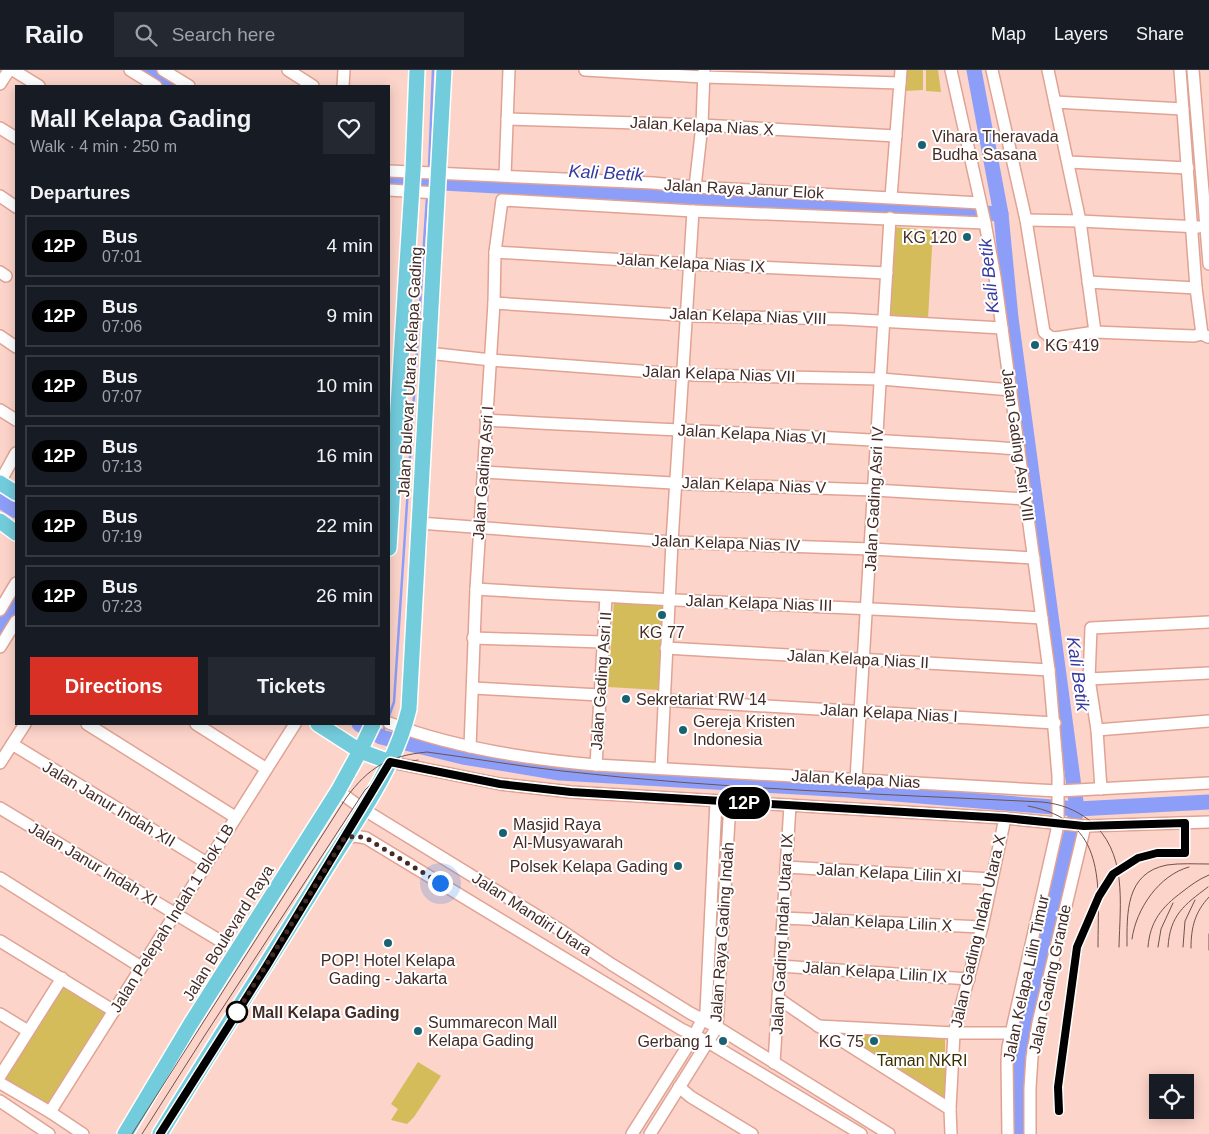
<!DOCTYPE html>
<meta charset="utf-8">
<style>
body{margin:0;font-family:Arial,sans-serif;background:#242831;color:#f1f3f6;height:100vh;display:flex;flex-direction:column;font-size:19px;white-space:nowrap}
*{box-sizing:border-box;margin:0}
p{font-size:16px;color:#9ea1a6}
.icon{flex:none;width:28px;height:28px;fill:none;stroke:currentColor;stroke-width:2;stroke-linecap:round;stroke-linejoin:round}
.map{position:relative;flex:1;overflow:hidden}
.sheet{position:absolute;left:15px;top:15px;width:375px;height:640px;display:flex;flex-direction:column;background:#171b24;border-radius:0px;box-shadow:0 2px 12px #0003}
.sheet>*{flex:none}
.badge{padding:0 10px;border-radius:16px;font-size:18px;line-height:32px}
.buttons{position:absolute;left:1149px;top:1004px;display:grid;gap:10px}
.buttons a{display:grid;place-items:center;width:45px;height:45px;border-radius:0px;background:#171b24;box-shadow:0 2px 12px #0003;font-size:25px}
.you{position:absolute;width:25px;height:25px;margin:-12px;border:4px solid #fff;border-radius:50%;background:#1a73e8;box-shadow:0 0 0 8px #1a73e833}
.map>.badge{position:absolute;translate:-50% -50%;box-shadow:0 0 0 2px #fff}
h2{padding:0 15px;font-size:19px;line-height:45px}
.round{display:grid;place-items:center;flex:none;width:52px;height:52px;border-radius:0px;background:#242831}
.overview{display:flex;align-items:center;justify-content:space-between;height:85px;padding:0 15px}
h1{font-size:24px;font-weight:800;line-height:38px}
.button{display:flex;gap:10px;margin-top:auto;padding:10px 15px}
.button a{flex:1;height:58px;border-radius:0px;background:#d93025;color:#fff;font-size:20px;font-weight:800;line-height:58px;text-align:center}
.button a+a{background:#242831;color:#f1f3f6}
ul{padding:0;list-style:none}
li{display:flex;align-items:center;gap:15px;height:62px;margin:0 10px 8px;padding:0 5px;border:2px solid #363941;border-radius:0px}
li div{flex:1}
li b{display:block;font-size:19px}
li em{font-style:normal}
li .badge{min-width:55px;font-weight:700;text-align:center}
header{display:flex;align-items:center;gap:30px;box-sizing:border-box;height:70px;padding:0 25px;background:#171b24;border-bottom:1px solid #363941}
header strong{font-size:24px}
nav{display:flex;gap:28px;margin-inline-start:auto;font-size:18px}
.search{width:350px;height:45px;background:#242831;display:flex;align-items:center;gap:12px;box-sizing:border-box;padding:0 18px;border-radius:0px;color:#9ea1a6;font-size:19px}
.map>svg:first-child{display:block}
.park{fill:#d5bc5b}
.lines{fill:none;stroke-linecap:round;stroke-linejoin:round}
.stream{stroke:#8d9ef9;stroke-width:2.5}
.river{stroke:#8d9ef9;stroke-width:15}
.minor-casing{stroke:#e0a393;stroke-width:14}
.major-casing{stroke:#fff;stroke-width:18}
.minor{stroke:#fff;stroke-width:11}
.major{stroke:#73ccdc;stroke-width:15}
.tram{stroke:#6f534c;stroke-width:1}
.line-casing{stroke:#fff;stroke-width:11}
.line{stroke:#010101;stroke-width:8}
.walk{stroke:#442b25;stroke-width:5;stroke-dasharray:0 9}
.poi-dot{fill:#196271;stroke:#fff;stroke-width:2}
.stop-dot{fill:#fff;stroke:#010101;stroke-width:2.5}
.labels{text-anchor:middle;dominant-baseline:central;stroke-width:4;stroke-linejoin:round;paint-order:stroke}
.street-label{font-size:16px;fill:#442b25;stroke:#fff}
.poi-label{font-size:16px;fill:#442b25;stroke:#fff;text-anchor:start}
.stop-label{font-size:16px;font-weight:bold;fill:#442b25;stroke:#fff;text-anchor:start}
.park-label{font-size:16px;fill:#3a2e00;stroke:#fff}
.water-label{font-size:18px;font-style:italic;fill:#353aa1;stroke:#fff}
</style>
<header>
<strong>Railo</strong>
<div class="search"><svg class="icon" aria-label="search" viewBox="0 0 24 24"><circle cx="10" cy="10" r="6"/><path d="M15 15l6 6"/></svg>Search here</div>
<nav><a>Map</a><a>Layers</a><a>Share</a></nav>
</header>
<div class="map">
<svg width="1209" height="1064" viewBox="0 0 1209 1064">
<rect width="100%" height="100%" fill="#fcd4ca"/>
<!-- park -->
<g class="park">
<polygon points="906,0 923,0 923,20 905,21"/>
<polygon points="926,0 938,0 941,22 926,21"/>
<polygon points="891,157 933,160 928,249 886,247"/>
<polygon points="614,530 665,533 659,620 608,617"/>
<polygon points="60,914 108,942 46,1037 0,1007"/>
<polygon points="832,960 945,969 945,1031"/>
<polygon points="418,992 441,1006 414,1047 407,1054 391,1050 398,1039 391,1034"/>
</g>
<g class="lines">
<!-- stream -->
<g class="stream">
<polyline points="429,99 433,0"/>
<polyline points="428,119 429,107"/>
<polyline points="389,646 394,632 427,127"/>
<polyline points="381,667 386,654"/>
<polyline points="723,726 724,713"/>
<polyline points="716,843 723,736"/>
</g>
<!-- river -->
<g class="river">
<polyline points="149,0 175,16"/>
<polyline points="974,0 1001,144 1011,248 1077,739 1026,945 1018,988 1016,1033 1018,1064"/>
<polyline points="389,110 1001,144"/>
<polyline points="0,431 16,441"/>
<polyline points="0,561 16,535"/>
<polyline points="359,654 381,667 463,687 560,703 848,720 1077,739 1209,732"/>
</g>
<defs>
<g id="minor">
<polyline points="13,0 39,16"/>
<polyline points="130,0 156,16"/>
<polyline points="163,0 189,16"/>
<polyline points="288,0 313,16"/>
<polyline points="585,0 703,7 900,13"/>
<polyline points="951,0 985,153 995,207 1049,600 1058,706 1058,754 1056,764 1008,977 1007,991 1008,1064"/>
<polyline points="992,0 1026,150 1044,262 1050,267 1055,268 1095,262 1194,266 1202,264"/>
<polyline points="1048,0 1080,151 1095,262"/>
<polyline points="1193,0 1209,194"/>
<polyline points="0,14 9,0"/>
<polyline points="343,16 344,0"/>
<polyline points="1055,32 1183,39"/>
<polyline points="507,49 702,55 896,66"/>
<polyline points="0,58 16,68"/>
<polyline points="1069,92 1188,98"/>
<polyline points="389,101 653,113 695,117 980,133"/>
<polyline points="505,106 509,0"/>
<polyline points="695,117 702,55 704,0"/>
<polyline points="389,120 437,123"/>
<polyline points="0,126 16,137"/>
<polyline points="891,127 901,0"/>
<polyline points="1026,150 1080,151 1199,157"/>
<polyline points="495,182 691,194 887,203"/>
<polyline points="0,202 6,206"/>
<polyline points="1088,212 1196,218 1180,0"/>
<polyline points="1196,218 1202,264 1208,267"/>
<polyline points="494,233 696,246 843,249 1002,258"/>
<polyline points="0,266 16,277"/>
<polyline points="428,283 491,290 694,305 881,309 1011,320"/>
<polyline points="0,340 16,350"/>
<path d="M486,350C664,360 841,367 1019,379"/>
<polyline points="483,402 690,414 874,420 1025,429"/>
<polyline points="0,412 16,383"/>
<polyline points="419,453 672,472 871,479 1034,488"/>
<path d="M476,519C664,531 853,537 1042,548"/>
<polyline points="0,540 16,513"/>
<polyline points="473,568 603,572"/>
<polyline points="0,577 16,551"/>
<polyline points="666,578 1049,600"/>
<polyline points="1089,609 1209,603"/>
<polyline points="473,618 600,625"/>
<polyline points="663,630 1055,653"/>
<path d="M389,653C454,678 526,689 596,695L1058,721L1209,713"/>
<polyline points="87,654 235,747"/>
<polyline points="196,654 265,698"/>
<polyline points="1097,660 1209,651"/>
<polyline points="12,674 207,793"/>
<polyline points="470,677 476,519 494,233 495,182 502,130 693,141 985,153"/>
<polyline points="390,692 500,714 571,722 1005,748 1085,756 1209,752"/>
<polyline points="0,693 25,654"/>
<polyline points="596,695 606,527"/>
<polyline points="661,698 672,472 693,141"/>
<polyline points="856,709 890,148"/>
<polyline points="1101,719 1097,660 1089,609 1091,558 1209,552"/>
<polyline points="338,721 363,739 562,861 611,894 690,943 717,957 889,1064"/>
<polyline points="0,738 237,881"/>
<polyline points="344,769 355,766 366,768 681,959 708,972 861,1064"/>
<polyline points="786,797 992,809"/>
<polyline points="0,808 141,897"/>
<polyline points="783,848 982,857"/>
<polyline points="0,871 114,941"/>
<polyline points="780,896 969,909"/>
<polyline points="779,929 817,955 950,1039"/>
<polyline points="0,944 28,961"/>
<polyline points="818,956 954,963 1011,963"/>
<polyline points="774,993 790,735"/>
<polyline points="0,1006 62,908"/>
<polyline points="0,1013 50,1042 83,1064"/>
<polyline points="679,1017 691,1027 752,1064"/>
<polyline points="0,1031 49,1064"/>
<polyline points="50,1042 295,654"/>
<polyline points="632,1064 694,966 706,942 716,731"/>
<polyline points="650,1064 717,957 730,732"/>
<polyline points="951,1064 950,1039 954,963 982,857 1005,748"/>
<polyline points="1030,1064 1030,1018 1032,987 1038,953 1085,756"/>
</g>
<g id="major">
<polyline points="0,413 16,423"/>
<polyline points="0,451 16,463"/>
<polyline points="389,478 413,101 417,0"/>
<polyline points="318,654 360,681 390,692"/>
<polyline points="125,1064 190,955 338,721 360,681 373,654"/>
<path d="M160,1064C214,975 271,888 325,800C357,749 395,698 409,639L444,0"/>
</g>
</defs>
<!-- minor casing -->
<use href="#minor" class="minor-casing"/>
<!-- major casing -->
<use href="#major" class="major-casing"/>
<!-- minor -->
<use href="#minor" class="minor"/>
<!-- major -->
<use href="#major" class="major"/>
<!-- tram -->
<g class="tram">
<path d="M1028,736C1108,751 1098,814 1098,877"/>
<polyline points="1209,864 1209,880"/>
<path d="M1132,869C1136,839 1159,805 1189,797"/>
<path d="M1127,876C1127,844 1125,803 1167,795C1180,793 1195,794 1209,794"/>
<path d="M1148,877C1150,851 1162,837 1182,822C1191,815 1199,809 1209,805"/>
<polyline points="1158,877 1161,859 1173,833"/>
<path d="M1168,877C1170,845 1184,835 1208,817"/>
<polyline points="1183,877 1185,851 1195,830"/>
<path d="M1191,878C1191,857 1195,842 1209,827"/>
<path d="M132,1064L346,728C369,697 388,686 427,682C472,688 517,696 562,701C721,719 882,724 1042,732C1061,734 1074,739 1089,750C1128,781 1120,833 1119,877"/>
<path d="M142,1064L205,965L365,720C380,704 395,693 418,690"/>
</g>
</g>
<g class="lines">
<defs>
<polyline id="line" points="160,1064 266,897 390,692 500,714 571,722 1005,748 1084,756 1185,753 1185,783 1157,783 1138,788 1113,804 1099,826 1077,877 1058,1017 1059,1041"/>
</defs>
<!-- line casing -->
<use href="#line" class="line-casing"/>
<!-- line -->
<use href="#line" class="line"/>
<!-- walk -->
<polyline class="walk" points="237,942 236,944 344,769 355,766 366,768 440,813"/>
</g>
<!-- markers -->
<g class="poi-dot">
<circle cx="922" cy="75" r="5"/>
<circle cx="967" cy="167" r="5"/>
<circle cx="1035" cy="275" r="5"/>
<circle cx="662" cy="545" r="5"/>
<circle cx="626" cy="629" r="5"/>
<circle cx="683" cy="660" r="5"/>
<circle cx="503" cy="763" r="5"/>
<circle cx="678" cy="796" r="5"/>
<circle cx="388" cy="873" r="5"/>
<circle cx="418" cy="961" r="5"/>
<circle cx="723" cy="971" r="5"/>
<circle cx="874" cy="971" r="5"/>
</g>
<circle class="stop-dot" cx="237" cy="942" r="10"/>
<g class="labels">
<!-- street labels -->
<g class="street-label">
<text transform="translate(702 56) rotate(3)">Jalan Kelapa Nias X</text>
<text transform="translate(744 119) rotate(3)">Jalan Raya Janur Elok</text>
<text transform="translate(691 193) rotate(3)">Jalan Kelapa Nias IX</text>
<text transform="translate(748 246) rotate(2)">Jalan Kelapa Nias VIII</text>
<text transform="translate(410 302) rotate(-87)">Jalan Bulevar Utara Kelapa Gading</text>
<text transform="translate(719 304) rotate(2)">Jalan Kelapa Nias VII</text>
<text transform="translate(752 364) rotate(3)">Jalan Kelapa Nias VI</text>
<text transform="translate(1018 375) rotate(82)">Jalan Gading Asri VIII</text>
<text transform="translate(483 403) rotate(-86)">Jalan Gading Asri I</text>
<text transform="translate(754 415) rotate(2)">Jalan Kelapa Nias V</text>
<text transform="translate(874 429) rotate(-87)">Jalan Gading Asri IV</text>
<text transform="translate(726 473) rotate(2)">Jalan Kelapa Nias IV</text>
<text transform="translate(759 533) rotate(2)">Jalan Kelapa Nias III</text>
<text transform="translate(858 589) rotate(3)">Jalan Kelapa Nias II</text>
<text transform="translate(601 611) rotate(-86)">Jalan Gading Asri II</text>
<text transform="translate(889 643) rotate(3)">Jalan Kelapa Nias I</text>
<text transform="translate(856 709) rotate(3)">Jalan Kelapa Nias</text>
<text transform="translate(109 734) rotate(31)">Jalan Janur Indah XII</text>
<text transform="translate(93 794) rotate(31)">Jalan Janur Indah XI</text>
<text transform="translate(889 803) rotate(3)">Jalan Kelapa Lilin XI</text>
<text transform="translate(532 844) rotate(33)">Jalan Mandiri Utara</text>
<text transform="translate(172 848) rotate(-58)">Jalan Pelepah Indah 1 Blok LB</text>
<text transform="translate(882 852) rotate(3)">Jalan Kelapa Lilin X</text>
<text transform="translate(978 861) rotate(-77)">Jalan Gading Indah Utara X</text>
<text transform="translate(722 862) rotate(-86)">Jalan Raya Gading Indah</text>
<text transform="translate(228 863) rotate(-58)">Jalan Boulevard Raya</text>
<text transform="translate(782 864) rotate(-87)">Jalan Gading Indah Utara IX</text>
<text transform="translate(875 902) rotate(4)">Jalan Kelapa Lilin IX</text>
<text transform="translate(1026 908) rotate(-78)">Jalan Kelapa Lilin Timur</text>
<text transform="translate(1050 909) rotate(-78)">Jalan Gading Grande</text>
</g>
<!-- poi labels -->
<g class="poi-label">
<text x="932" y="66">Vihara Theravada<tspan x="932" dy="18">Budha Sasana</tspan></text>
<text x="957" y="167" text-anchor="end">KG 120</text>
<text x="1045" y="275">KG 419</text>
<text x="662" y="562" text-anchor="middle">KG 77</text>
<text x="636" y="629">Sekretariat RW 14</text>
<text x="693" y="651">Gereja Kristen<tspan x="693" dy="18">Indonesia</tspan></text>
<text x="513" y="754">Masjid Raya<tspan x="513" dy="18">Al-Musyawarah</tspan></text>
<text x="668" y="796" text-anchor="end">Polsek Kelapa Gading</text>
<text x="388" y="890" text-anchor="middle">POP! Hotel Kelapa<tspan x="388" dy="18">Gading - Jakarta</tspan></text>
<text x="428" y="952">Summarecon Mall<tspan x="428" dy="18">Kelapa Gading</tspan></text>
<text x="713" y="971" text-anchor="end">Gerbang 1</text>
<text x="864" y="971" text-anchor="end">KG 75</text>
</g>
<!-- stop labels -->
<g class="stop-label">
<text x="252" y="942">Mall Kelapa Gading</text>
</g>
<!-- park labels -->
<g class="park-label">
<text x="922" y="990">Taman NKRI</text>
</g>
<!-- water labels -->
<g class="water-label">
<text transform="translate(606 103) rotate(3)">Kali Betik</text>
<text transform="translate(989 206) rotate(-96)">Kali Betik</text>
<text transform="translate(1078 604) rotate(82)">Kali Betik</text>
</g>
</g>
</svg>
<div class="buttons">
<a><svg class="icon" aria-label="locate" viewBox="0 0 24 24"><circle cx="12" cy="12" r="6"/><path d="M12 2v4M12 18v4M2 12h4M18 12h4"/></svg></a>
</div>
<div class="you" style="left:440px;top:813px"></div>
<b class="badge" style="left:744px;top:733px;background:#010101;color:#fff">12P</b>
<section class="sheet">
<div class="overview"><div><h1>Mall Kelapa Gading</h1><p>Walk · 4 min · 250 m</p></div><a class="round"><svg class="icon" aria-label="heart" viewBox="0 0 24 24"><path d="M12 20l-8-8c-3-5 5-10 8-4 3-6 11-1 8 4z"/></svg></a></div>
<h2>Departures</h2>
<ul>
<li><span class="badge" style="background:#010101;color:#fff">12P</span><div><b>Bus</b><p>07:01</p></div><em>4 min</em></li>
<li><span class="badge" style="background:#010101;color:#fff">12P</span><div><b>Bus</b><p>07:06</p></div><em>9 min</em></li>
<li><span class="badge" style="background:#010101;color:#fff">12P</span><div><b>Bus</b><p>07:07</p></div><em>10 min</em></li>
<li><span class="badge" style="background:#010101;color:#fff">12P</span><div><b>Bus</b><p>07:13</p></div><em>16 min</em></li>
<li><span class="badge" style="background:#010101;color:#fff">12P</span><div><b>Bus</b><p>07:19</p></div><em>22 min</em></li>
<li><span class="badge" style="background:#010101;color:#fff">12P</span><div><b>Bus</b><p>07:23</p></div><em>26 min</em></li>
</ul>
<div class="button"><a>Directions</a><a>Tickets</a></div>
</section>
</div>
